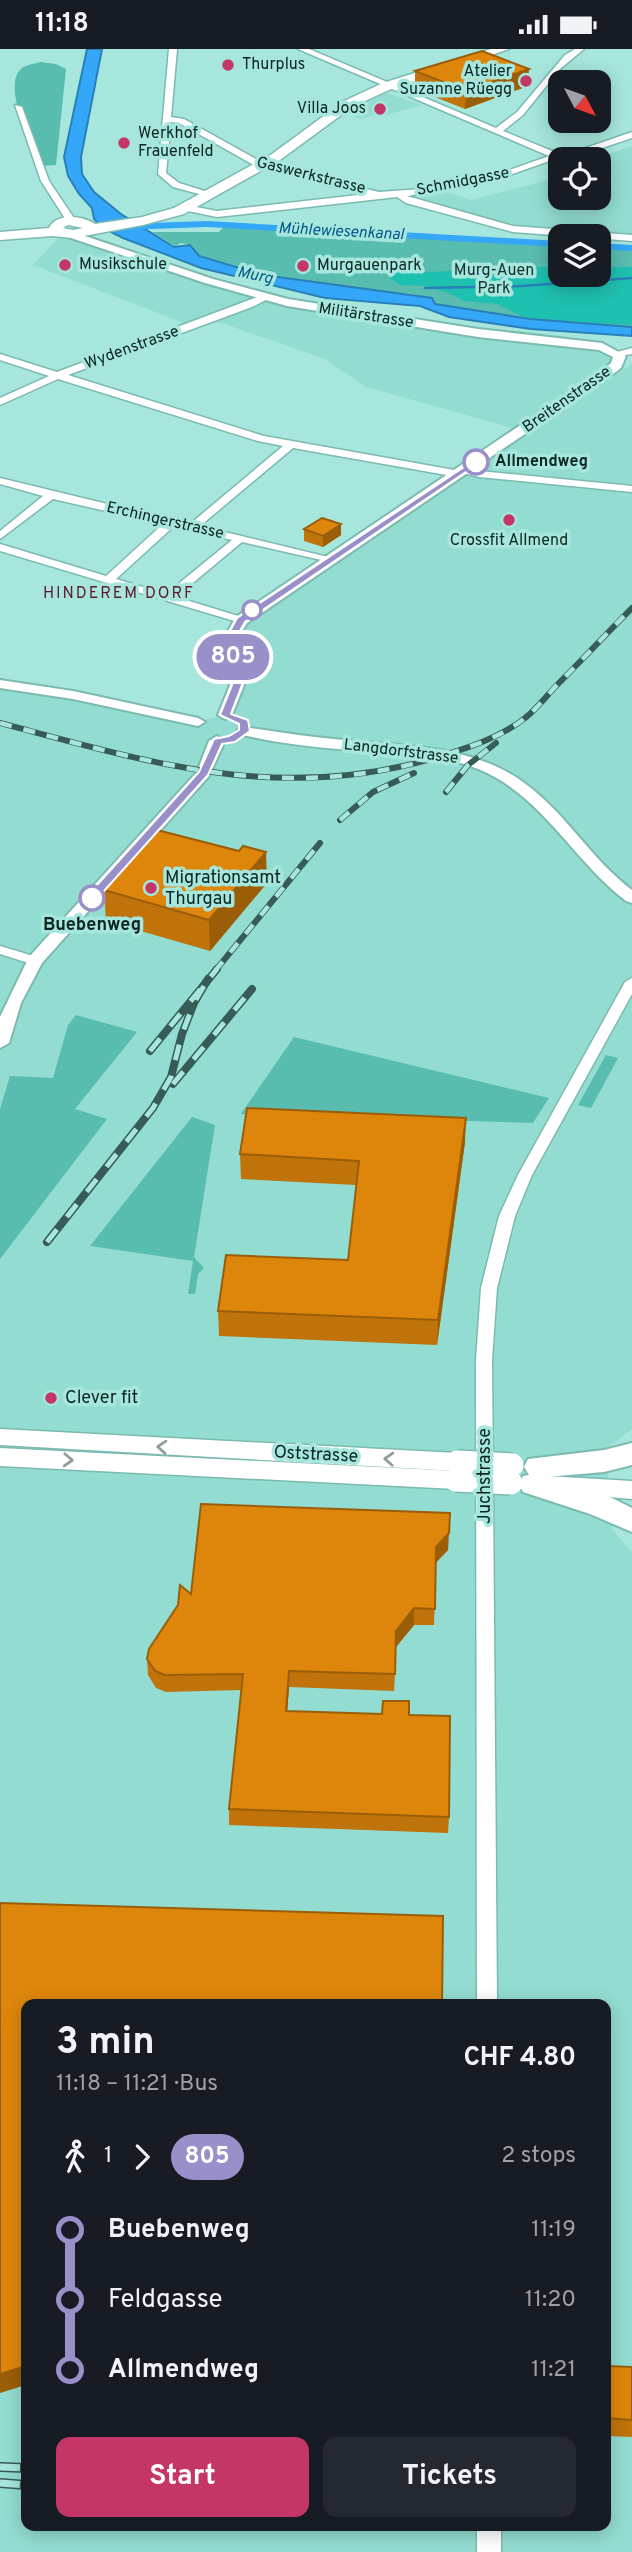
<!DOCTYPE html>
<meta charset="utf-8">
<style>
body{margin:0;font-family:Overpass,sans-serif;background:#242831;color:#f1f3f6;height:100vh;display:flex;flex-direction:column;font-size:26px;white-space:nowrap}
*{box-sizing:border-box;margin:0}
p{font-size:23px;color:#9ea1a6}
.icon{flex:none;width:38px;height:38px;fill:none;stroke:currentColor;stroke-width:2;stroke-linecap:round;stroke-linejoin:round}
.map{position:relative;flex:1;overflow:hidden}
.panel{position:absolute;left:21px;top:1950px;width:590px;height:532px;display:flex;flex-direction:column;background:#171b24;border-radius:14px;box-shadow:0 4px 18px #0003}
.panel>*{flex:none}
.badge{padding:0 14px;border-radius:23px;font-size:24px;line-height:46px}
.needle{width:46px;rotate:131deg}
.buttons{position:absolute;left:548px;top:21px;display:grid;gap:14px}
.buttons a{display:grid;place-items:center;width:63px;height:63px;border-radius:14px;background:#171b24;box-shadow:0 4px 18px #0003;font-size:35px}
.map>.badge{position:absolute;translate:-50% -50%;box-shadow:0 0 0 4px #fff}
.legs{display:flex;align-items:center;gap:10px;height:77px;padding:0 35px;font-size:23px}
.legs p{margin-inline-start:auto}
.head{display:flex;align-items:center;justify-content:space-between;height:119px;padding:0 35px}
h1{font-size:38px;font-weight:700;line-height:52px}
.action{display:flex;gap:14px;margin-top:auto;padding:14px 35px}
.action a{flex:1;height:80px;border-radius:14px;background:#c33666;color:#fff;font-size:28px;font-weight:700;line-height:80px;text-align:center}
.action a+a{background:#242831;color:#f1f3f6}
ul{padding:0 35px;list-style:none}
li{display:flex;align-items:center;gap:24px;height:70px;font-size:26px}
li i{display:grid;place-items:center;width:10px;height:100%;margin:0 9px;background:currentColor}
li i::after{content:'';width:18px;height:18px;margin:-9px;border:5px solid;border-radius:50%;background:#171b24}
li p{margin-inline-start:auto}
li:first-child i{background:linear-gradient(#0000 50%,currentColor 0)}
li:last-child i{background:linear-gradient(currentColor 50%,#0000 0)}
.status{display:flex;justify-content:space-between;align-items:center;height:49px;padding:0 35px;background:#171b24;direction:ltr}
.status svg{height:19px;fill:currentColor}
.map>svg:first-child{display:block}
.built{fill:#92dcd1;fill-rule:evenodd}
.green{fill:#58bcaf}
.forest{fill:#1ec0b0}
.water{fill:#34a7f8;stroke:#2880b8;stroke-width:2}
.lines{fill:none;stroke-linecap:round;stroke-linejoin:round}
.stream{stroke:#2880b8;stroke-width:2.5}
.canal{fill:#34a7f8;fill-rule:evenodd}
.minor-casing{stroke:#7cbab1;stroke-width:3}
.tertiary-casing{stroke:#7cbab1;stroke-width:4}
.secondary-casing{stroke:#7cbab1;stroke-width:3}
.motorway-casing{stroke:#7cbab1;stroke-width:4}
.minor{fill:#fff;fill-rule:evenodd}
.tertiary{fill:#fff;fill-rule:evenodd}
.secondary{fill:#fff;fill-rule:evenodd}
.motorway{fill:#fff;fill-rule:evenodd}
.rail-far2-casing{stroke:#375c57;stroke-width:6}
.rail-far1-casing{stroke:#375c57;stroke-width:8}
.rail-casing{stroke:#375c57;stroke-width:10}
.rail-far2{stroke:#a6e6dc;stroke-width:4.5;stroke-dasharray:12;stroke-linecap:butt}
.rail-far1{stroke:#a6e6dc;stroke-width:5;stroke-dasharray:16;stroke-linecap:butt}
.rail{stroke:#a6e6dc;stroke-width:7;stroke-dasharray:20;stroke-linecap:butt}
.secondary-bridge-casing{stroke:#7cbab1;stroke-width:26;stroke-linecap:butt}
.secondary-bridge{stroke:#fff;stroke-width:23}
.wall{fill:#bf730a}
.shaded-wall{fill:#9b5e08}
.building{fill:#de860c;stroke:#9b5e08;stroke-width:2}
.oneway{stroke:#919d9c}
.line-1{fill:#9990c9;stroke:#fff;stroke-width:2}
.poi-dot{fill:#c33666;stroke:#a6e6dc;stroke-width:2.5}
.stop-1-dot{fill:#fff;stroke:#9990c9;stroke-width:3.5}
.labels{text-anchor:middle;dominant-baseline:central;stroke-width:7;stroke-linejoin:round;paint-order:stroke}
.far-poi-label{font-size:16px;fill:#0b2522;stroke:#a6e6dc;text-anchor:start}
.far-street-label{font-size:16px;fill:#0b2522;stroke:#a6e6dc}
.far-water-label{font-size:16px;font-style:italic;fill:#00588c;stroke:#a6e6dc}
.far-park-label{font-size:16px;fill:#11302c;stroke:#a6e6dc}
.far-stop-label{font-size:16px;font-weight:bold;fill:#0b2522;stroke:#a6e6dc;text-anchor:start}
.far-neighbourhood-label{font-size:16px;letter-spacing:2px;fill:#5c192f;stroke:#a6e6dc}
.poi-label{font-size:18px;fill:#0b2522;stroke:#a6e6dc;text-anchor:start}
.stop-label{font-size:18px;font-weight:bold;fill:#0b2522;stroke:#a6e6dc}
.street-label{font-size:18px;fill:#0b2522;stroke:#a6e6dc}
</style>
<div class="status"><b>11:18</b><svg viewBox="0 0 49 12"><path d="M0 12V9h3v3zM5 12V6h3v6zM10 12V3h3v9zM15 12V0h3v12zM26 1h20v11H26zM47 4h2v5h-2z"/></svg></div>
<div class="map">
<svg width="632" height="2503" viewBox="0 0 632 2503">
<rect width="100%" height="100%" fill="#a6e6dc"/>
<!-- built -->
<g class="built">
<polygon points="384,43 421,56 386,66 380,64 361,70 344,63"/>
<polygon points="632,97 632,186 507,177 414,150 419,144 443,142 471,151 560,128 560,149 598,149 598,110 594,110"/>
<path d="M63,184L209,232L319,259L589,296L620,307L518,380L529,383L632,315V1380L606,1400L612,1480L632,1504V2503H0V635L198,673L225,666L231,655L234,571L251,557L516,380L366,338L325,310L216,272L197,279L33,216ZM26,1955H606V2476H26Z"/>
</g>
<!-- green -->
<g class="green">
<path d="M40,13L56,15L66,20L56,116L39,117C32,98 3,38 20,21C24,16 34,15 40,13Z"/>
<polygon points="226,175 560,194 560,226 598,226 599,196 632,197 632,278 529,270 435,255 413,245 339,238 263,226 199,207 191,196 181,194 175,197 152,183 219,183"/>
<polygon points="76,966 137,983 75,1060 107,1070 0,1210 0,1060 10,1027 53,1029 68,976"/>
<polygon points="294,988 549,1049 533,1074 241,1065"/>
<polygon points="606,1006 618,1009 591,1059 578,1056"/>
<polygon points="192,1068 215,1076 194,1208 204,1219 198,1225 195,1245 188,1245 193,1212 90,1197"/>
</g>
<!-- forest -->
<polygon class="forest" points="516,218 560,218 560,226 598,226 599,218 632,218 632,276 527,270 497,255 464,252 449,244 424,237 400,236 390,229 394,222 431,223"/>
<!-- water -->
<polygon class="water" points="87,0 102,0 81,108 82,125 94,143 121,165 174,198 190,196 199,207 263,226 432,249 435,255 530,270 632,278 632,287 531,280 449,268 420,257 325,249 201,219 123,189 103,179 94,170 92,159 79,145 68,127 64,108"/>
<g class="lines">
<!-- stream -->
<polyline class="stream" points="425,239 522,237 632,229"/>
<!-- canal -->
<g class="canal">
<polygon points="207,172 560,192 560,198 207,178 122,181 116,178 122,175"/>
<polygon points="598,194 632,196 632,202 598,200"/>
</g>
<defs>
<g id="minor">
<polygon points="169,0 177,0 171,68 184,70 265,115 379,143 422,140 465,133 504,123 549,107 298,0 309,0 496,79 517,63 565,6 575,0 584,0 560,20 523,66 503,82 557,104 574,103 632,83 632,89 578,107 558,109 489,133 407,147 513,177 632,186 632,192 513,183 406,154 397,148 217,168 183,161 182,159 186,156 217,162 367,145 259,119 179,74 171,73 166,124 179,134 214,145 210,148 173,138 158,125"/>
<polygon points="15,56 22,58 49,132 76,172 74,174 68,174 41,132"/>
<path d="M265,245L270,248L268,250L252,258L68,326L264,387L460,422L464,418L479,422L632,437V443L479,428L463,424L458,428L293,399L200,477L336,510L330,513L242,493L176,548L245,569L247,571L241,574L0,502V495L106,527L163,475L53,450L0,490V482L43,447L0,435V429L190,475L283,397L258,392L58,330L0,356V349L49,327L0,311V305L57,323ZM173,478L232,491L166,545L116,530Z"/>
<polygon points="632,299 632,305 618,307 613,304"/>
<polygon points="0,897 40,909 42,912 35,916 0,905"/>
<polygon points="632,929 632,945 532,1126 515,1167 497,1239 492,1311 497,1955 477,1955 476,1311 481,1239 499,1167 518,1126 625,933"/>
<rect x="477" y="2476" width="24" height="27"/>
</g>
<g id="tertiary">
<polygon points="65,183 73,183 213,230 288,250 478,280 602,294 626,307 621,319 613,325 247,574 238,589 244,636 232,666 225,670 218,666 230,636 224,589 236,568 605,319 611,314 613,308 599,301 478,288 287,257 205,234 65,187"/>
<polygon points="0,631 73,642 198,669 205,673 198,677 73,650 0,639"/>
<path d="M244,678C277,683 310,688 344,691C407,697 475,696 527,736C567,766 592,811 632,841V854L626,852C580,817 550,762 500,731C460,706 411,706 366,702C323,699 280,695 239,685L237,682L239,679Z"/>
<polygon points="217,687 225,692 209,727 42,914 21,954 9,994 0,999 0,968 29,908 197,723 209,692"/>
</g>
<g id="secondary">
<path d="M491,0H509L391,40L352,58L280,111L184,165L143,176L73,189L52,187L0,191V183L49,179C56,164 82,166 95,175L142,168L174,159L272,105L344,52L383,34ZM68,176L83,179L73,181L63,179Z"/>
<polygon points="0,1380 457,1404 466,1407 469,1413 466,1419 457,1422 0,1396"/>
<polygon points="0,1399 456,1422 465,1425 468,1431 465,1437 456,1440 0,1417"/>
<polygon points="546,1427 632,1432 632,1450 537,1442 534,1436 537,1430"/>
</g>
<polygon id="motorway" points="632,1394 632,1416 604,1423 546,1428 612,1449 632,1459 632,1483 590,1465 523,1443 519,1435 523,1427 529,1426 524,1418 528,1410 604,1401"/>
</defs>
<!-- minor casing -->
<use href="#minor" class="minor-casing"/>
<!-- tertiary casing -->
<use href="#tertiary" class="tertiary-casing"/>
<!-- secondary casing -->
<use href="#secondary" class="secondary-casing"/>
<!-- motorway casing -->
<use href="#motorway" class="motorway-casing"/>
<!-- minor -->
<use href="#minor" class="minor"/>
<!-- tertiary -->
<use href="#tertiary" class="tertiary"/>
<!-- secondary -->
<use href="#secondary" class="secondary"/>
<!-- motorway -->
<use href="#motorway" class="motorway"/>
<defs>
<g id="rail-far2">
<path d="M0,674C152,714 281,755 438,708C467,699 500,689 525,669C537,660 547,646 558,635C583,610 607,584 632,559"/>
<polyline points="446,743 468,716 496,694"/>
<polyline points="340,771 373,743 414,724"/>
<polyline points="215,922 320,794"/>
</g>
<g id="rail-far1">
<polyline points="150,1002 217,920"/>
<polyline points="173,1035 252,940"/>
<polyline points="47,1193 153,1059 171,1028 182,985 194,954 208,930"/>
</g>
<g id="rail">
<polyline points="0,2418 26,2419"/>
<polyline points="0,2434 26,2436"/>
</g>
</defs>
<!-- rail-far2 casing -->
<use href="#rail-far2" class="rail-far2-casing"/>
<!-- rail-far1 casing -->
<use href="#rail-far1" class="rail-far1-casing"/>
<!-- rail casing -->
<use href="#rail" class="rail-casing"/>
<!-- rail-far2 -->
<use href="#rail-far2" class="rail-far2"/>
<!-- rail-far1 -->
<use href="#rail-far1" class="rail-far1"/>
<!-- rail -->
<use href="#rail" class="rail"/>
<defs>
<g id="secondary-bridge">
<polyline points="457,1413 512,1416"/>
<polyline points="456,1431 511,1434"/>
</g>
</defs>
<!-- secondary-bridge casing -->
<use href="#secondary-bridge" class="secondary-bridge-casing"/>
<!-- secondary-bridge -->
<use href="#secondary-bridge" class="secondary-bridge"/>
</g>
<!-- wall -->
<g class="wall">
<polygon points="415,22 528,37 465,60 415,40"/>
<polygon points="304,480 341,486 323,498 304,492"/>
<polygon points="267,834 210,902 106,872 104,841"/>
<polygon points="465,1093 437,1296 219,1287 218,1262 348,1211 356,1136 241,1130 240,1105"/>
<polygon points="448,1501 436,1514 434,1576 414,1576 396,1598 394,1642 289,1638 287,1662 409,1666 449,1768 448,1784 229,1776 229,1760 241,1641 166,1643 156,1639 148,1626 147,1610 191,1545"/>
<polygon points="606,2317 632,2318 632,2388 606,2387"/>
</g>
<!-- shaded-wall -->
<g class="shaded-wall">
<polygon points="529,20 528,37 465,60 466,42"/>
<polygon points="341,475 341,486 323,498 323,487"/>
<polygon points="266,803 267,834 210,902 209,871"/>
<polygon points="466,1069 465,1093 437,1296 438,1271"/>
<polygon points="449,1484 448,1501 435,1514 436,1498"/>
<polygon points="414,1559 414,1576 396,1598 394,1642 396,1582"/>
<polygon points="289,1622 289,1638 286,1678 286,1662"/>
<polygon points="26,2317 26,2336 0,2344 0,2325"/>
</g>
<!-- building -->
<g class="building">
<polygon points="482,2 529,20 466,42 415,22"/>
<polygon points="322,469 341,475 323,487 304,480"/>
<polygon points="157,781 239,802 243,797 266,803 209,871 104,841"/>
<polygon points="247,1059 466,1069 438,1271 218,1262 226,1206 348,1211 359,1112 240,1105"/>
<polygon points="201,1455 450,1464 449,1484 436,1498 435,1560 414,1559 396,1582 395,1625 289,1622 286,1662 382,1665 383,1652 409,1652 409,1666 450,1667 449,1768 229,1760 243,1625 165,1626 155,1622 147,1610 149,1600 178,1556 180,1536 191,1545"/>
<polygon points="0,1854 443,1867 442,1955 26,1955 26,2317 0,2325"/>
<polygon points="606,2317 632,2318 632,2371 606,2369"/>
</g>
<!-- one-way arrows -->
<defs><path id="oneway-chevron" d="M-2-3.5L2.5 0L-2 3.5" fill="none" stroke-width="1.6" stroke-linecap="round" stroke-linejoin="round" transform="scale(1.75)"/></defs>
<g class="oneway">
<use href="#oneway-chevron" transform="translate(162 1398) rotate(-176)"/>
<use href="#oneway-chevron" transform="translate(389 1410) rotate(-177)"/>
<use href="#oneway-chevron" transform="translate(68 1411) rotate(3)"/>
</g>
<!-- line-1 -->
<polygon class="line-1" points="476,410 481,413 479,414 245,573 236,589 242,636 231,665 248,671 250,682 235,693 222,695 208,726 96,851 88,851 88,846 199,723 214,690 229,687 239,681 239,675 220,666 232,636 226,589 237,569"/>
<!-- markers -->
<g class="poi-dot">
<circle cx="228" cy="16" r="7"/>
<circle cx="526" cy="32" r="7"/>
<circle cx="380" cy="60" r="7"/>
<circle cx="124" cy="94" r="7"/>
<circle cx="65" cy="216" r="7"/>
<circle cx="303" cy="217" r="7"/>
<circle cx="509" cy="471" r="7"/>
<circle cx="151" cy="839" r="7"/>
<circle cx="51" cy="1349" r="7"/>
</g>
<g class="stop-1-dot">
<circle cx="476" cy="413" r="12"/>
<circle cx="252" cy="561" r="9"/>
<circle cx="92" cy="849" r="12"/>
</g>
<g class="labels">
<!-- far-poi labels -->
<g class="far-poi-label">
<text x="242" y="16">Thurplus</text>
<text x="512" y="23" text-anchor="end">Atelier<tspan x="512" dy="18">Suzanne Rüegg</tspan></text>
<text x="366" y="60" text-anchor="end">Villa Joos</text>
<text x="138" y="85">Werkhof<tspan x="138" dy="18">Frauenfeld</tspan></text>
<text x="79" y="216">Musikschule</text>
<text x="317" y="217">Murgauenpark</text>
<text x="509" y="492" text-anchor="middle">Crossfit Allmend</text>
</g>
<!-- far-street labels -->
<g class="far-street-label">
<text transform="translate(311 127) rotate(14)">Gaswerkstrasse</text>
<text transform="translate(463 133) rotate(-11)">Schmidgasse</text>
<text transform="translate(366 267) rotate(9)">Militärstrasse</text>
<text transform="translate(132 299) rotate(-20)">Wydenstrasse</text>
<text transform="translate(567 351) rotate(-35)">Breitenstrasse</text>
<text transform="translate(165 472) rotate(13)">Erchingerstrasse</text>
<text transform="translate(401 703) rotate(7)">Langdorfstrasse</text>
</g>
<!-- far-water labels -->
<g class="far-water-label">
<text transform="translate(341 183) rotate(3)">Mühlewiesenkanal</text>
<text transform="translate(255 227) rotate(12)">Murg</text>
</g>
<!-- far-park labels -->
<g class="far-park-label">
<text x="494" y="222">Murg-Auen<tspan x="494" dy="18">Park</tspan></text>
</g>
<!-- far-stop labels -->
<g class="far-stop-label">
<text x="495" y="413">Allmendweg</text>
</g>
<!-- far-neighbourhood labels -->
<g class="far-neighbourhood-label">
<text x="119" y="545">HINDEREM DORF</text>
</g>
<!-- poi labels -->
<g class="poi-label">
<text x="165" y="829">Migrationsamt<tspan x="165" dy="21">Thurgau</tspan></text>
<text x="65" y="1349">Clever fit</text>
</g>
<!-- stop labels -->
<g class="stop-label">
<text x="92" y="876">Buebenweg</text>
</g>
<!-- street labels -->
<g class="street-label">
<text transform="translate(316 1406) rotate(3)">Oststrasse</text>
<text transform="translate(485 1427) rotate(-90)">Juchstrasse</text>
</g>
</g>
</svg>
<div class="buttons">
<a><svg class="needle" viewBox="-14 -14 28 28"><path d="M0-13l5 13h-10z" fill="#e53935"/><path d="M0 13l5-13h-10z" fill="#9ea1a6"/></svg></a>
<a><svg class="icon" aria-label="locate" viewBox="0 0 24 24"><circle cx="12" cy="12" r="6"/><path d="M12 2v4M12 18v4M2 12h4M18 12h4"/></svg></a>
<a><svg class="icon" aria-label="layers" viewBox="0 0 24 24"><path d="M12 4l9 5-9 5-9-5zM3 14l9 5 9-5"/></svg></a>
</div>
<b class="badge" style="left:233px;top:608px;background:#9990c9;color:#fff">805</b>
<section class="panel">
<div class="head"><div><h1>3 min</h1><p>11:18 – 11:21 · Bus</p></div><b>CHF 4.80</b></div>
<div class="legs"><svg class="icon" aria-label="walk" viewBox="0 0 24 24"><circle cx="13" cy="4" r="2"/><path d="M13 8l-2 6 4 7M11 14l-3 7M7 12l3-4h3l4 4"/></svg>1<svg class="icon" aria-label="forward" viewBox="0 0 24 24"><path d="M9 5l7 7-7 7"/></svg><b class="badge" style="background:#9990c9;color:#fff">805</b><p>2 stops</p></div>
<ul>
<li><i style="color:#9990c9"></i><b>Buebenweg</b><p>11:19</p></li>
<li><i style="color:#9990c9"></i><span>Feldgasse</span><p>11:20</p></li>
<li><i style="color:#9990c9"></i><b>Allmendweg</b><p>11:21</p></li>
</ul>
<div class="action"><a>Start</a><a>Tickets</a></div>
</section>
</div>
